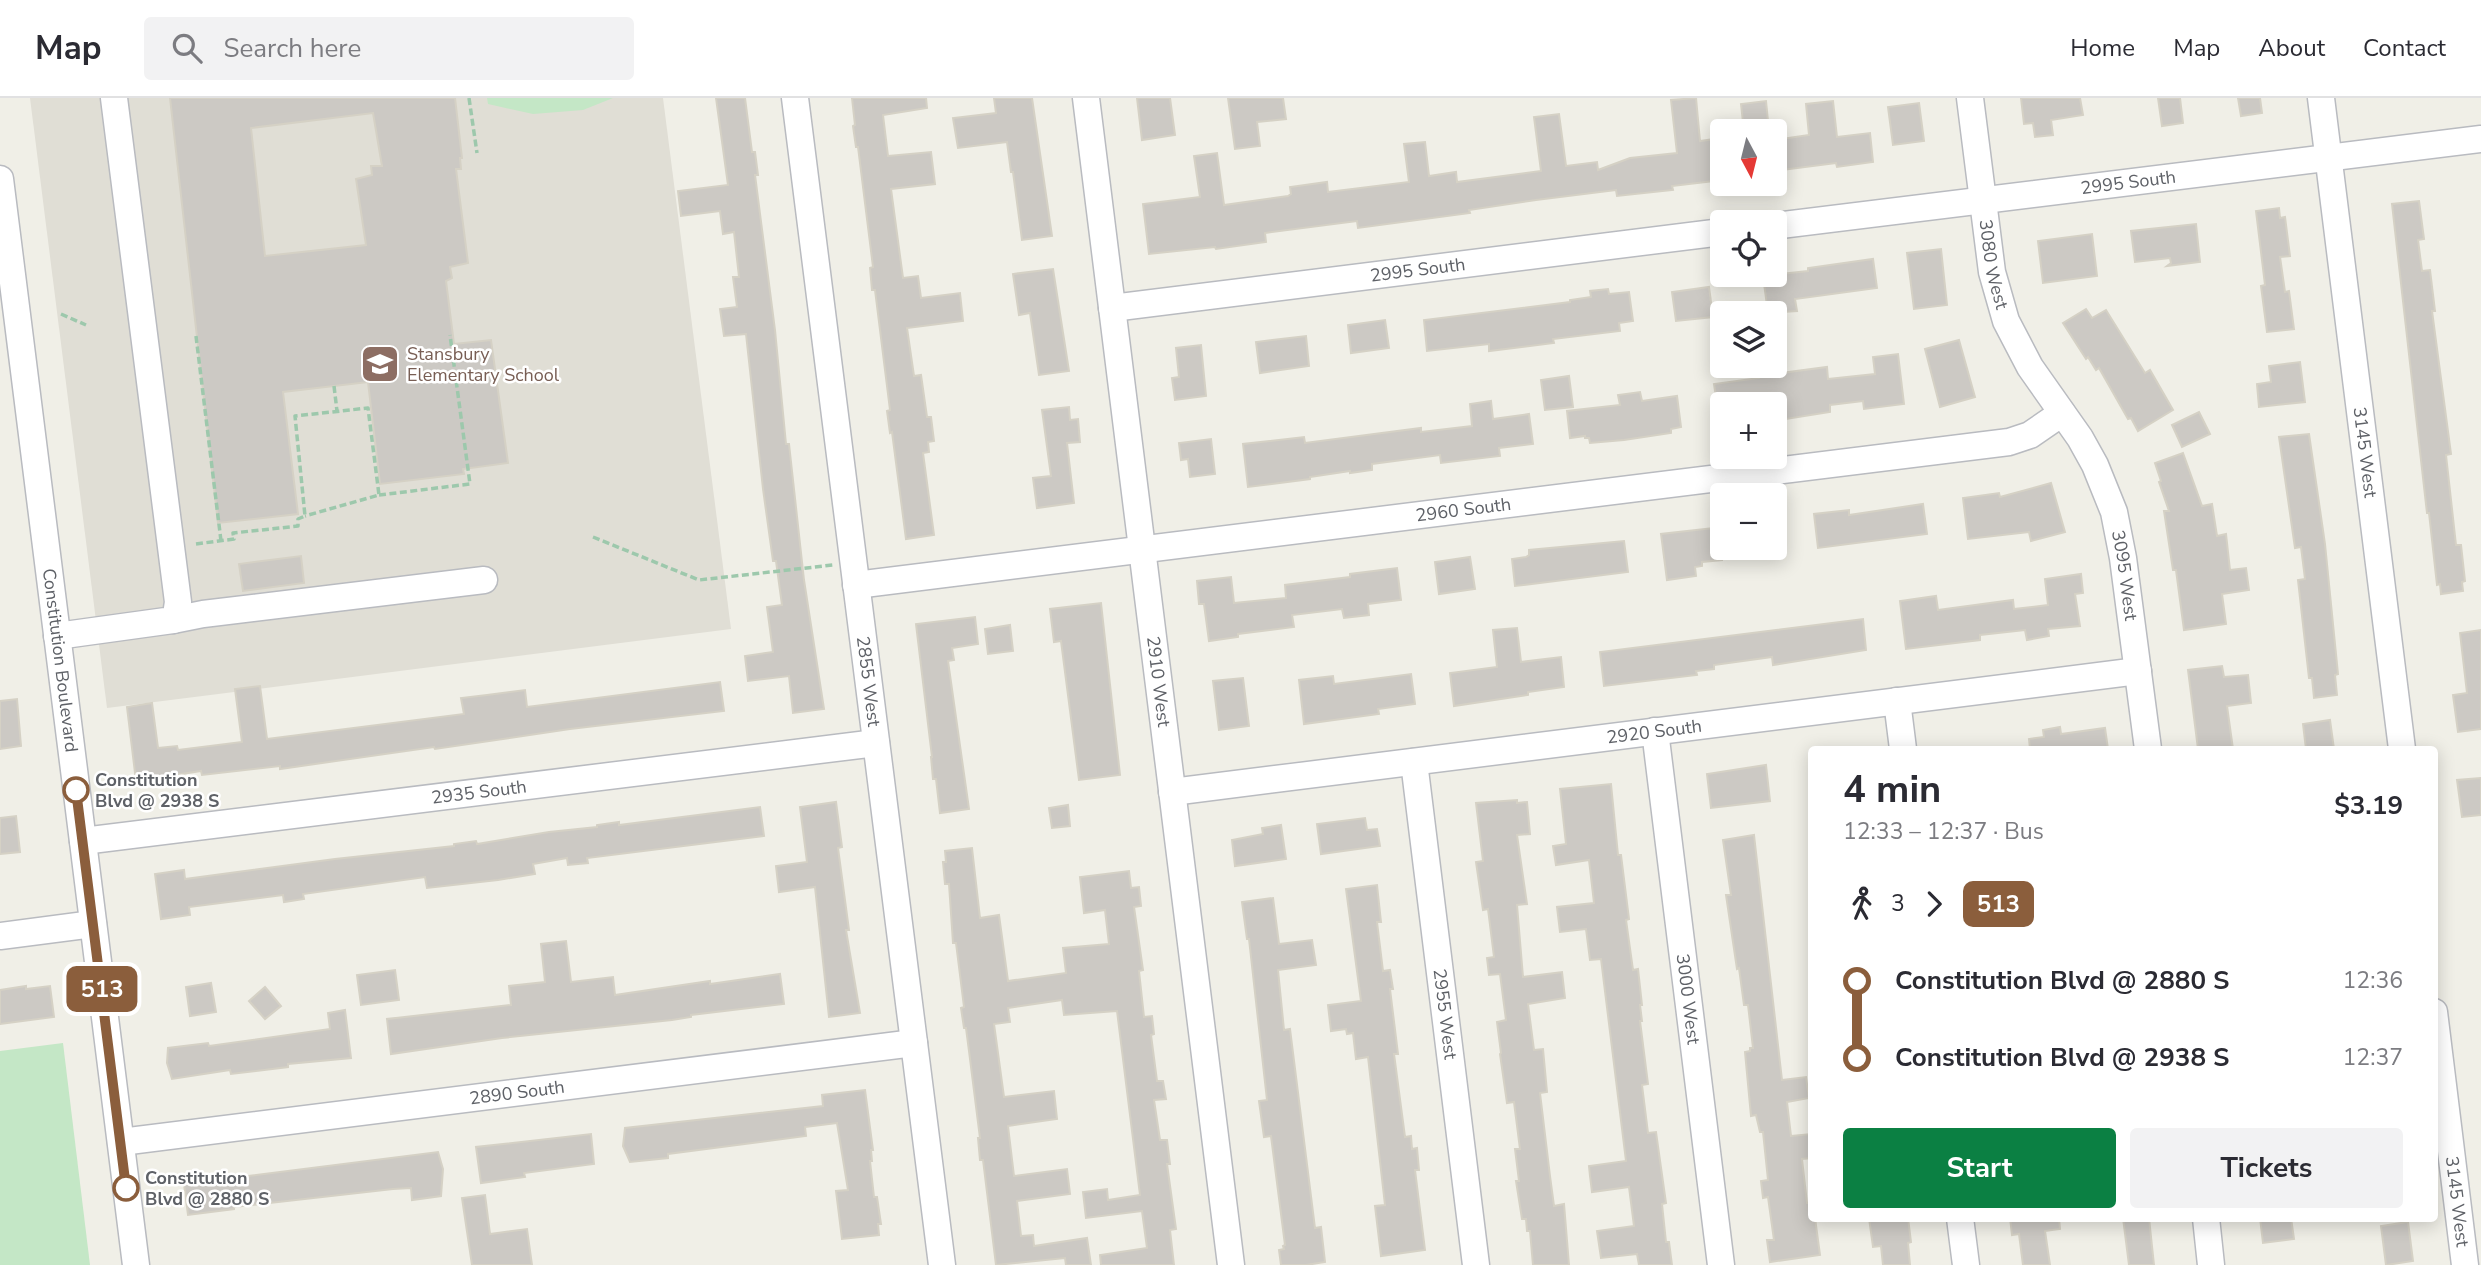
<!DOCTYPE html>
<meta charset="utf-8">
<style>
body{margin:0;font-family:"Nunito Sans",sans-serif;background:#f2f2f3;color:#2b2b33;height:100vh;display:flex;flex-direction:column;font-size:26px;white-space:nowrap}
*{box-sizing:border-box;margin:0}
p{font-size:23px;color:#7c7c81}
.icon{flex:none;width:38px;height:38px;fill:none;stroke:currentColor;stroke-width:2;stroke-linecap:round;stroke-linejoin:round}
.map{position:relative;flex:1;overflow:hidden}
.drawer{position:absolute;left:1808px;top:648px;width:630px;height:476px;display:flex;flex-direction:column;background:#fff;border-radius:7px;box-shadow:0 4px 18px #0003}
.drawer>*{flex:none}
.badge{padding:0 14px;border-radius:10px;font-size:24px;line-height:46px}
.needle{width:46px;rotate:173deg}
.tools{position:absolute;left:1710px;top:21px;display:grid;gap:14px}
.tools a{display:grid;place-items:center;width:77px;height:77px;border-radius:7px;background:#fff;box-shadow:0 4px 18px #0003;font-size:35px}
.map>.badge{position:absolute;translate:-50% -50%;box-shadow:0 0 0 4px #fff}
.legs{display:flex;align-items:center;gap:10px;height:77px;padding:0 35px;font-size:23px}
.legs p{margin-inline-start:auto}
.headline{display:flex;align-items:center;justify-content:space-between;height:119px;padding:0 35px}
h1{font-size:38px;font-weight:700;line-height:52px}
.cta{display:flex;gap:14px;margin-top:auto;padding:14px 35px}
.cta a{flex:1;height:80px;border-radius:7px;background:#0b8043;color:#fff;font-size:28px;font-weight:700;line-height:80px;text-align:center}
.cta a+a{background:#f2f2f3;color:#2b2b33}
ul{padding:0 35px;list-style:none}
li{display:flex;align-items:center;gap:24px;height:77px;font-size:26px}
li i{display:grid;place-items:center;width:10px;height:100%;margin:0 9px;background:currentColor}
li i::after{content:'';width:18px;height:18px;margin:-9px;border:5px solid;border-radius:50%;background:#fff}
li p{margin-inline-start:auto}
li:first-child i{background:linear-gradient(#0000 50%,currentColor 0)}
li:last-child i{background:linear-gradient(currentColor 50%,#0000 0)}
header{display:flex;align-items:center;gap:42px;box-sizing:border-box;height:98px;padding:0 35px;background:#fff;border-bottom:2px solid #e1e1e2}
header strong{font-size:33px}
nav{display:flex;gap:38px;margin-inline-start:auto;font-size:24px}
.search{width:490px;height:63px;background:#f2f2f3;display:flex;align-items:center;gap:18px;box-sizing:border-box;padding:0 24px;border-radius:7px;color:#7c7c81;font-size:26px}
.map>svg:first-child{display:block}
.education{fill:#e0ded5}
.green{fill:#c4e7c6}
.building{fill:#ccc9c4;stroke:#d5d1c5;stroke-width:2;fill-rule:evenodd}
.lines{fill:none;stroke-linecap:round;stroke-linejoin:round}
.minor-casing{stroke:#b9bbc0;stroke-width:29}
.path{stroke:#9dc8ac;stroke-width:3.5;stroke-dasharray:7 3.5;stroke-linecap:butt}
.minor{stroke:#fff;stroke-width:26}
.line-1-casing{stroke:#fff;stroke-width:16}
.line-1{stroke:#8b5e3c;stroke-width:10}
.stop-1-dot{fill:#fff;stroke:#8b5e3c;stroke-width:3.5}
.labels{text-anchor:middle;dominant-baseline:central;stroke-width:5;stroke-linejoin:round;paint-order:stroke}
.street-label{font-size:18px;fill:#5e6167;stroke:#fff}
.education-label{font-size:18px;fill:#785e54;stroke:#fff;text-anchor:start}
.stop-label{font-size:18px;font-weight:bold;fill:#5e6167;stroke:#fff;text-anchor:start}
</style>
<header>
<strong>Map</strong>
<div class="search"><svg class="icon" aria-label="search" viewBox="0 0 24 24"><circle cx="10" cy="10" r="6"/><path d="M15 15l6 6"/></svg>Search here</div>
<nav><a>Home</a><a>Map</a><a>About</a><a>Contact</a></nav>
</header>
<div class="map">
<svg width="2481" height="1167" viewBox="0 0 2481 1167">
<rect width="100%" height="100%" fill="#f0efe7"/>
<!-- education -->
<polygon class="education" points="30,0 663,0 731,531 107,610"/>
<!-- green -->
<g class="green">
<polygon points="487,0 613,0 583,12 533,16 488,6"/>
<polygon points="63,945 90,1167 0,1167 0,953"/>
</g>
<!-- building -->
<g class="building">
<path d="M170,0H455L462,60H460L461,71H456L468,165L450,169L452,180L446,183L454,246L491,242L508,365L463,371L464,376L380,386L368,284L283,294L298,416L218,425ZM373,15L382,68H371L372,77L356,81L366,147L265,158L251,30Z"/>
<polygon points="716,0 745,0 752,54 755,54 758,77 755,77 775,232 786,346 789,346 804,482 824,611 793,615 789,578 748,583 745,558 773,554 767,509 782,507 776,463 773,463 763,391 746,236 724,238 720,211 737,209 733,179 739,179 734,134 723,136 720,113 681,118 678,93 728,87"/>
<polygon points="852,0 926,0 927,10 883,17 888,58 931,54 935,86 891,91 903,180 918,178 921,200 960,195 963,223 907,230 914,278 921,277 927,319 931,319 934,343 928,344 929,354 923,355 934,437 906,441 892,334 890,335 887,313 890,312 875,192 872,192 870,170 873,169 858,49 856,49 853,28 855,27"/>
<polygon points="994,0 1032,0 1052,138 1022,142 1013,74 1011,74 1007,44 958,50 953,20 996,15"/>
<polygon points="1137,0 1170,0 1175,37 1142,42"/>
<polygon points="1228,0 1283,0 1286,21 1257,24 1260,48 1235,51"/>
<polygon points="1696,0 1700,43 1722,40 1722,82 1672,88 1673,92 1617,98 1616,92 1536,102 1469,112 1470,115 1358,130 1357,123 1265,135 1266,144 1216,151 1215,149 1149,156 1143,106 1200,99 1194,58 1217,55 1224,107 1288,98 1291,96 1290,89 1327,84 1328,94 1409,84 1404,46 1425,44 1429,78 1456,74 1457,84 1541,73 1534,19 1559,16 1566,68 1597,64 1598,72 1630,60 1677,55 1671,2"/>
<polygon points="2021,0 2080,0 2083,17 2051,22 2053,37 2035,39 2033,25 2024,26"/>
<polygon points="2158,0 2180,0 2183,25 2162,28"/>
<polygon points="2238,0 2260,0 2262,15 2241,18"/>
<polygon points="1766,3 1769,33 1744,33 1741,6"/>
<polygon points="1833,3 1837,39 1870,35 1873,64 1837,69 1836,65 1774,73 1774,42 1809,37 1806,6"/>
<polygon points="1919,5 1924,43 1893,47 1888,9"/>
<polygon points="2419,103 2424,141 2418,142 2422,173 2430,172 2435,213 2432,213 2451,356 2446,357 2456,447 2461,447 2465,483 2462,484 2463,493 2441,496 2440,486 2437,487 2429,415 2427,415 2392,106"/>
<polygon points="2279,110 2280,120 2285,119 2290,158 2280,159 2285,194 2289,193 2294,231 2267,234 2261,188 2265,187 2256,113"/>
<polygon points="2196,126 2200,164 2167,168 2171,165 2170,160 2135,164 2131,133"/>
<polygon points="2092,136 2097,178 2043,185 2038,143"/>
<polygon points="1941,151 1947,207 1914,211 1907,155"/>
<polygon points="1873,161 1877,190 1795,201 1797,213 1768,215 1763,178 1808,173 1808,170"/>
<polygon points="1053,171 1069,273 1039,277 1030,215 1019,217 1013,176"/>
<polygon points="1709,189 1713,219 1676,223 1672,194"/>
<polygon points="1608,191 1609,196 1629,194 1633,223 1619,225 1620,233 1553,241 1554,245 1489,253 1489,246 1427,253 1424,222 1570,204 1570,202 1591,199 1590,193"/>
<polygon points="2086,211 2092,220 2106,212 2145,275 2150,272 2173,312 2138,333 2131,320 2128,321 2099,270 2096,272 2088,259 2086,261 2063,225"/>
<polygon points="1385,222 1389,250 1351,255 1348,227"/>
<polygon points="1306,238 1309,268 1260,275 1256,244"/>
<polygon points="1959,242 1975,299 1940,309 1925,251"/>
<polygon points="1201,247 1206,298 1175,302 1172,280 1179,279 1176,250"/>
<polygon points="1898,256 1904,306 1864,311 1863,303 1830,307 1830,314 1774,323 1774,306 1717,306 1714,286 1759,280 1758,275 1781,272 1781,275 1827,269 1828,281 1875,276 1873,259"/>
<polygon points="2300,264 2305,304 2259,309 2257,286 2271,284 2269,268"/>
<polygon points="1569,278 1573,309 1545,312 1541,282"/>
<polygon points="1640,294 1642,303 1677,298 1681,329 1671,331 1671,335 1624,342 1590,345 1589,340 1585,340 1585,338 1570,340 1567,313 1620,307 1618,297"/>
<polygon points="1491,303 1493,321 1529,316 1533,346 1499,350 1500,358 1441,365 1440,357 1372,366 1372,372 1350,375 1350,373 1310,379 1310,381 1248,389 1243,346 1304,339 1305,345 1421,330 1421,334 1472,328 1470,306"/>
<polygon points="1069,309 1070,322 1078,321 1080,344 1067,345 1074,405 1037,410 1033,380 1051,378 1042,312"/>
<polygon points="2199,314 2210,336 2182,349 2172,327"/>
<polygon points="2309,336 2325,446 2338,576 2335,577 2337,597 2314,600 2312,580 2309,580 2298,482 2305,481 2301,449 2295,450 2279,339"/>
<polygon points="1211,341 1215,376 1190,379 1188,361 1181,362 1179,345"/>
<polygon points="2183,355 2202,408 2212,406 2217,438 2226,436 2230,472 2246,470 2249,492 2222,496 2226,526 2184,532 2176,472 2173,472 2164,413 2169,413 2159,384 2161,383 2155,365"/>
<polygon points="2051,385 2065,434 2031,443 2029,434 1968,441 1963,400 1999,395 2000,399"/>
<polygon points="1923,406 1927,436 1818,450 1814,416 1849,412 1849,417"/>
<polygon points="1722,429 1722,462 1702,464 1702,468 1695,469 1696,478 1667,482 1661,436"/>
<polygon points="1624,443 1628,474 1515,488 1512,461 1526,459 1529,457 1529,452"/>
<polygon points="301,458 304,485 243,493 239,466"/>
<polygon points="1470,459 1475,491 1439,496 1435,464"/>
<polygon points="1397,470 1401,502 1368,506 1369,517 1344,520 1342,511 1292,517 1294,529 1238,536 1238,539 1209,543 1204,506 1199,506 1197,483 1231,479 1234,505 1286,500 1285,487 1350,479 1350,476"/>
<polygon points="2081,476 2083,495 2075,496 2080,528 2048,531 2049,538 2027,542 2025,532 1980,537 1980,542 1906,551 1900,503 1936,498 1938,512 2013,502 2014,511 2048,507 2045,481"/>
<polygon points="1101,505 1120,677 1079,682 1061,543 1054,544 1050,511"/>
<polygon points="975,519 978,546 952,550 954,562 948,563 969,711 940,715 936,681 933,681 931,659 932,659 916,526"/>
<polygon points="1863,521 1866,552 1773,567 1772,559 1714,567 1714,571 1696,573 1697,577 1604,588 1600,554"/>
<polygon points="1010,527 1013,553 988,556 985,531"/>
<polygon points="1517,530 1521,564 1561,559 1564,589 1528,594 1528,597 1454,608 1450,575 1497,569 1493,532"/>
<polygon points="2481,532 2481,631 2458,634 2453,597 2467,595 2460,535"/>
<polygon points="2222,568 2224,579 2248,577 2251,605 2227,608 2233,651 2198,651 2188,572"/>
<polygon points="1411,576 1415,606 1378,611 1379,616 1304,626 1299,582 1333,578 1334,586"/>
<polygon points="1243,580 1249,628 1219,632 1213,583"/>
<polygon points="720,584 724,613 570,631 435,651 434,649 280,671 280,668 202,677 201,673 136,683 127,609 152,605 158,650 177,648 178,652 242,644 235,591 260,588 267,641 464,616 461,600 487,597 525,592 527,609"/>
<polygon points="17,601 21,648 0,651 0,603"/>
<polygon points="2330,622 2334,651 2306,651 2303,626"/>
<polygon points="2060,629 2061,636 2105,630 2108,651 2030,651 2029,641 2044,639 2043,632"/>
<polygon points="1766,667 1770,703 1711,710 1707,676"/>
<polygon points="2481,680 2481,717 2462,719 2457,682"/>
<polygon points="1611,686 1618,757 1621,757 1629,821 1626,822 1633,872 1638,871 1642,907 1640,907 1642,923 1640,923 1648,986 1642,987 1648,1035 1656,1034 1666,1105 1662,1106 1666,1144 1669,1144 1672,1167 1639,1167 1637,1156 1601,1160 1597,1133 1634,1128 1629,1089 1592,1094 1590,1078 1589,1068 1626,1063 1601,861 1590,862 1586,831 1560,834 1557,809 1594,805 1589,762 1556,767 1553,748 1566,746 1560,691"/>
<polygon points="1517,702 1517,705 1527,704 1530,736 1517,737 1527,806 1517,807 1523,879 1562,874 1565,900 1528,906 1534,952 1543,951 1547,994 1540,995 1550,1078 1554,1108 1564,1106 1569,1167 1533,1167 1530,1133 1527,1133 1526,1121 1522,1121 1516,1083 1519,1083 1515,1051 1520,1051 1514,1004 1507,1005 1500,956 1501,955 1497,924 1506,922 1500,876 1489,877 1487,860 1494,859 1488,811 1483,812 1476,764 1483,763 1476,705"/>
<polygon points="836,704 842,749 838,750 849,832 846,832 860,915 829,919 815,789 779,794 776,768 807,764 800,709"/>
<polygon points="1068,707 1070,728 1052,730 1049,710"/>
<polygon points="760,709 764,738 587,760 588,765 568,767 567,760 533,766 535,776 498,782 427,790 425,779 303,796 304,801 284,804 283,797 189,809 190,817 161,821 155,776 184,772 185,781 335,761 454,748 454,746 476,743 477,746 549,734 597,729 597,727 619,724 619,727"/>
<polygon points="16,718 20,754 0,756 0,720"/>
<polygon points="1365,720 1367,732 1377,731 1380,748 1321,756 1317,726"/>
<polygon points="1281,727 1286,761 1235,768 1232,742 1263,736 1262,730"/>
<polygon points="1754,737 1782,982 1806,979 1809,1000 1787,1004 1791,1038 1811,1036 1811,1060 1802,1061 1807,1105 1811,1105 1811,1120 1815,1120 1820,1157 1770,1164 1767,1142 1774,1142 1768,1099 1763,1100 1761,1083 1768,1082 1763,1034 1760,1034 1756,1017 1751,1018 1745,954 1750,953 1750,950 1753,950 1748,907 1744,907 1739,870 1737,871 1726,797 1731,797 1723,742"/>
<polygon points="972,750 980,820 999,817 1008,883 1066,875 1063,850 1109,846 1105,812 1084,815 1080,779 1129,773 1131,790 1139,789 1141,808 1134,809 1143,872 1139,873 1144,919 1152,918 1154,936 1151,937 1157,983 1163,983 1166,1001 1154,1002 1160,1042 1167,1042 1170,1066 1167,1066 1176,1131 1170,1132 1174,1167 1101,1167 1100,1157 1147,1150 1142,1113 1086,1120 1083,1094 1107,1091 1108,1102 1140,1097 1117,913 1064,917 1062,902 1008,910 1010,924 994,926 1004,999 1054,993 1057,1021 1008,1028 1014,1078 1067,1071 1070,1096 1017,1103 1021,1138 1033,1137 1034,1148 1087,1140 1091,1167 1066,1167 1065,1160 996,1167 983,1062 980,1062 978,1040 980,1040 969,953 966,930 964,930 961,910 964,909 956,845 953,845 949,786 945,786 943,764 946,764 945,753"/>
<polygon points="1377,787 1381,824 1377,824 1383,873 1390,872 1393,891 1390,891 1398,956 1394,956 1405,1039 1411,1038 1412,1051 1417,1050 1419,1072 1415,1072 1425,1152 1381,1158 1375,1108 1385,1107 1368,959 1356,961 1353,935 1347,936 1346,931 1331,933 1328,907 1361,903 1346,791"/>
<polygon points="1273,800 1279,846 1312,842 1316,867 1278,872 1284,932 1290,931 1315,1130 1321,1129 1325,1164 1306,1167 1281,1167 1279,1152 1284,1151 1283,1148 1285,1147 1271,1038 1264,1039 1259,1003 1267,1002 1249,841 1247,841 1242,804"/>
<polygon points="566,843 571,884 613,879 615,897 710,883 710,886 780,876 784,906 691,917 691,919 672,922 502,940 391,956 387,921 511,907 509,888 545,884 541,846"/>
<polygon points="395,872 399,902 361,907 357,877"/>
<polygon points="211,885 216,914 190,918 186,889"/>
<polygon points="26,888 26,891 50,888 54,919 0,926 0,892"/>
<polygon points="265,889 281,908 265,921 249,903"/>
<polygon points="345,912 351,960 288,966 288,969 231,976 230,972 172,981 167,965 168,950 208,945 209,948 330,931 328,915"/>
<polygon points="865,992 873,1052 871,1052 872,1063 870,1063 874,1099 877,1099 881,1126 878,1126 879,1137 842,1141 836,1093 848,1092 837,1025 805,1029 806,1038 668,1056 668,1060 630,1064 623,1048 625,1030 823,1008 822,997"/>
<polygon points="591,1036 594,1066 524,1075 525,1079 481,1085 476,1049"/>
<polygon points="438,1054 443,1071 441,1098 412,1102 411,1090 393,1091 234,1109 234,1111 188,1117 184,1086"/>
<polygon points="485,1097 490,1136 527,1131 532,1167 472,1167 462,1100"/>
<polygon points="1869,1120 1908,1120 1911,1144 1908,1145 1910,1167 1883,1167 1881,1148 1873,1149"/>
<polygon points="2010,1120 2059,1120 2060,1131 2045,1133 2050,1167 2023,1167 2019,1136 2012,1137"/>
<polygon points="2123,1120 2149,1120 2154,1167 2129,1167"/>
<polygon points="2260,1120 2291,1120 2294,1141 2263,1145"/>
<polygon points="2408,1124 2413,1163 2386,1167 2381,1128"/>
</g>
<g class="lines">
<defs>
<g id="minor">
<path id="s1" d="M795,0L942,1167"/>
<path id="s2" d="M1086,0L1231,1167"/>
<path id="s3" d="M1970,0L1992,174L2006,223L2030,269L2080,340L2095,367L2114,414L2123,460L2148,651"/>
<path id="s4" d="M2321,0L2402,651"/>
<path id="s5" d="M0,81L136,1167"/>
<path id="s6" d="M1774,128L2481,41"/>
<path id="s7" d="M1112,210L1722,134"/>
<path id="s8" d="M856,487L2009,344L2030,337L2062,315"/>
<polyline points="173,522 203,516 484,482"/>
<polyline points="57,538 173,522 176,517 178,504 114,0"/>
<polyline points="1897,603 1903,651"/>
<path id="s9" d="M1655,633L1721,1167"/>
<path id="s10" d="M1414,664L1476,1167"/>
<path id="s11" d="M1172,694L2138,573"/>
<path id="s12" d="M83,743L876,645"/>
<polyline points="0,838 93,826"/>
<path id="s13" d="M2434,914L2465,1167"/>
<path id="s14" d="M121,1044L914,945"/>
<polyline points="1960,1120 1966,1167"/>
<polyline points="2206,1120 2211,1167"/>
</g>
</defs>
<!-- minor casing -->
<use href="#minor" class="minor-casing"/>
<!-- path -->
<g class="path">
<polyline points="469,0 477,55"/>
<polyline points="61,216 86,227"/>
<polyline points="196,238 221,443"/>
<polyline points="334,288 337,313"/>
<polyline points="379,397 470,386 450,237"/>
<polyline points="593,439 699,482 833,467"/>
<polyline points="196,446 234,441 233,435 298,428 298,421 305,418 295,318 368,310 379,397 305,418"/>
</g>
<!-- minor -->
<use href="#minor" class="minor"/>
</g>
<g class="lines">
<defs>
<polyline id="line-1" points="76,692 126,1090"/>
</defs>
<!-- line-1 casing -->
<use href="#line-1" class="line-1-casing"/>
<!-- line-1 -->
<use href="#line-1" class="line-1"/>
</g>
<!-- icons -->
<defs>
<symbol id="school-square" viewBox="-11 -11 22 22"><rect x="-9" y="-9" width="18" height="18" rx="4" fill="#8d6e63" stroke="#fff"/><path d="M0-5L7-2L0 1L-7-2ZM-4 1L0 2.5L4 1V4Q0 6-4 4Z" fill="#fff"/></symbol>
</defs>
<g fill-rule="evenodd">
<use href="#school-square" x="358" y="244" width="44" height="44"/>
</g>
<!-- markers -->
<g class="stop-1-dot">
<circle cx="76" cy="692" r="12"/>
<circle cx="126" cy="1090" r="12"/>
</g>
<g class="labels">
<!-- street labels -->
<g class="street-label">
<text stroke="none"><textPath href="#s6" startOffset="357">2995 South</textPath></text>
<text stroke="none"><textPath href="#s3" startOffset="168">3080 West</textPath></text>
<text stroke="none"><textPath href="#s7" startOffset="308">2995 South</textPath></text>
<text stroke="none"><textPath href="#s4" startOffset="357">3145 West</textPath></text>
<text stroke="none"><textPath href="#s8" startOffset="612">2960 South</textPath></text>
<text stroke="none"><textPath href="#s3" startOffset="511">3095 West</textPath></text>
<text stroke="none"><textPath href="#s5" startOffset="485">Constitution Boulevard</textPath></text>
<text stroke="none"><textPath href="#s2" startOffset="588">2910 West</textPath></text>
<text stroke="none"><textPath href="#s1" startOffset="588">2855 West</textPath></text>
<text stroke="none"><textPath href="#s11" startOffset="486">2920 South</textPath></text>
<text stroke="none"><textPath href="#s12" startOffset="399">2935 South</textPath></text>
<text stroke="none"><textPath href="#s9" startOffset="270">3000 West</textPath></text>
<text stroke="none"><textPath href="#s10" startOffset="254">2955 West</textPath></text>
<text stroke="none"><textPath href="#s14" startOffset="399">2890 South</textPath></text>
<text stroke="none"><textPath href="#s13" startOffset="191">3145 West</textPath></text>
</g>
<!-- education labels -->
<g class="education-label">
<text x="407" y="256">Stansbury<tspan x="407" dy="21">Elementary School</tspan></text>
</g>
<!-- stop labels -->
<g class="stop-label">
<text x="95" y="682">Constitution<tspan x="95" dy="21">Blvd @ 2938 S</tspan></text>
<text x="145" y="1080">Constitution<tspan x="145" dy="21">Blvd @ 2880 S</tspan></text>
</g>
</g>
</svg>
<div class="tools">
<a><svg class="needle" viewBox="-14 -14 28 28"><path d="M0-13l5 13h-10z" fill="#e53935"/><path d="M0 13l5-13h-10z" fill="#7c7c81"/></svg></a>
<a><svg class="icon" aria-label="locate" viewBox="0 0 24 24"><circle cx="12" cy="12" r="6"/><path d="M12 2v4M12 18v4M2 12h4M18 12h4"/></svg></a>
<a><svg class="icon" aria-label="layers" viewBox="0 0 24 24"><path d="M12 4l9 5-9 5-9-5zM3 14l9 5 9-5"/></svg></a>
<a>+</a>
<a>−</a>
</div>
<b class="badge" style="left:102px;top:891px;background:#8b5e3c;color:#fff">513</b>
<section class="drawer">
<div class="headline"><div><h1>4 min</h1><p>12:33 – 12:37 · Bus</p></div><b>$3.19</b></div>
<div class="legs"><svg class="icon" aria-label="walk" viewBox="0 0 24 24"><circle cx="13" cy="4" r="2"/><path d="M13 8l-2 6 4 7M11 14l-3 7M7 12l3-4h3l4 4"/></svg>3<svg class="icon" aria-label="forward" viewBox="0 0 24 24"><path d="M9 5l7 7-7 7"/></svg><b class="badge" style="background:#8b5e3c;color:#fff">513</b></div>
<ul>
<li><i style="color:#8b5e3c"></i><b>Constitution Blvd @ 2880 S</b><p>12:36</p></li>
<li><i style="color:#8b5e3c"></i><b>Constitution Blvd @ 2938 S</b><p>12:37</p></li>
</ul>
<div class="cta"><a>Start</a><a>Tickets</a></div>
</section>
</div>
